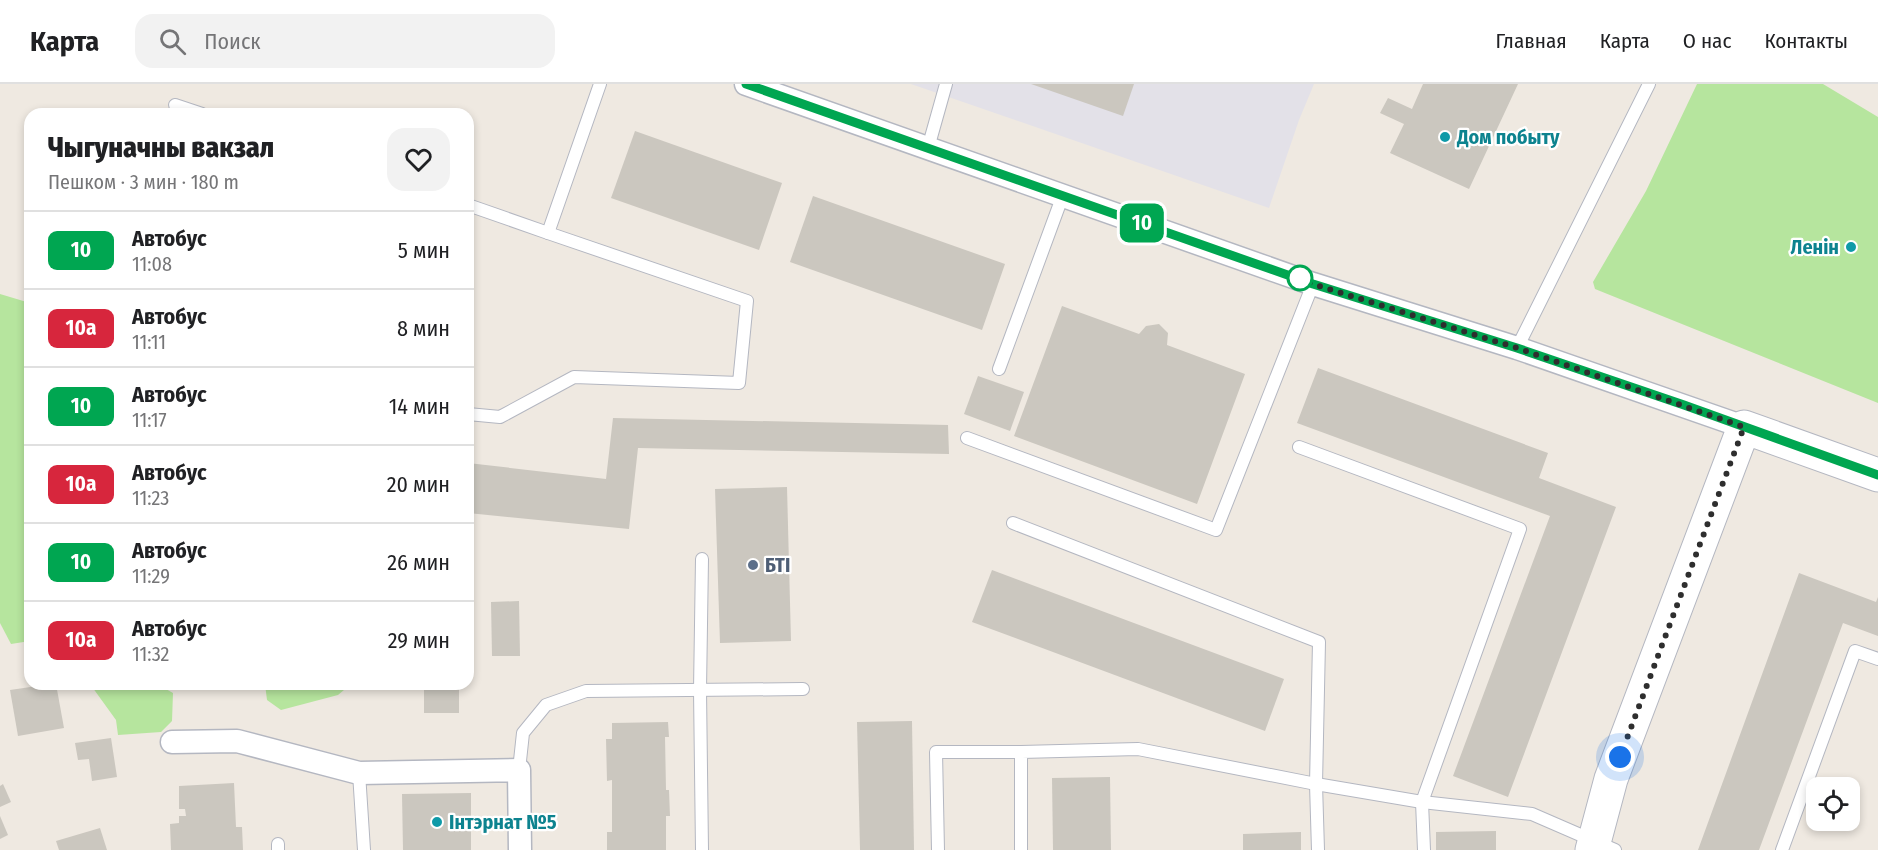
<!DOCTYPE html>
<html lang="ru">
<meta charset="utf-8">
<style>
body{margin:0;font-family:"Fira Sans Condensed",sans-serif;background:#f2f2f2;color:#202124;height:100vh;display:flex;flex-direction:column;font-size:22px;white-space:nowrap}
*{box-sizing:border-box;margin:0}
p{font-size:20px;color:#757577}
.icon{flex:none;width:33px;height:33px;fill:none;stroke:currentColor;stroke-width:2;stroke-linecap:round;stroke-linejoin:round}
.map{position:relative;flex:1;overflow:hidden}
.sheet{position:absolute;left:24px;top:24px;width:450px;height:582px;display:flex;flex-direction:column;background:#fff;border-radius:18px;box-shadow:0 3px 9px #0003}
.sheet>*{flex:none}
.badge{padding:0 12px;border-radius:9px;font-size:21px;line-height:39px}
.buttons{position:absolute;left:1806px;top:693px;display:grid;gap:12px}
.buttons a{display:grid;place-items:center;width:54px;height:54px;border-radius:12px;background:#fff;box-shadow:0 3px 9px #0003;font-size:30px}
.you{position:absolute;width:30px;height:30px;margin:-15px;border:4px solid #fff;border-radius:50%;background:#1a73e8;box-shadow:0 0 0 9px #1a73e833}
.map>.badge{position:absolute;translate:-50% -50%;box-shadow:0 0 0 3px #fff}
.round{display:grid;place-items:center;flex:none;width:63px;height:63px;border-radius:18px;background:#f2f2f2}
.summary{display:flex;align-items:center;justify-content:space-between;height:102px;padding:0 24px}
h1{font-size:28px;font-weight:800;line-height:45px}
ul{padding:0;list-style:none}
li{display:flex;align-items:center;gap:18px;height:78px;padding:0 24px;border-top:2px solid #e0e0e0}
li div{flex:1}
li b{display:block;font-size:22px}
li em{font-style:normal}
li .badge{min-width:66px;font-weight:700;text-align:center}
header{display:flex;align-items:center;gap:36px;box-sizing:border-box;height:84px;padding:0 30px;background:#fff;border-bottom:2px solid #e0e0e0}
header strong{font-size:28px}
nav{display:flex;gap:33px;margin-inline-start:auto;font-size:21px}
.search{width:420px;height:54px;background:#f2f2f2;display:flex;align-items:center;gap:15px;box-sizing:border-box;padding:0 21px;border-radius:18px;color:#757577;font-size:22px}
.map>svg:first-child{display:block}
.industrial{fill:#e3e1e8}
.green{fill:#b6e59e}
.building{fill:#cbc7bf}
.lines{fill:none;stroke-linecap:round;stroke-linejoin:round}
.lane-casing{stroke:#b4b7c1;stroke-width:14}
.street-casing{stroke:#b4b7c1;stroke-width:25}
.secondary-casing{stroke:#b4b7c1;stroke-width:35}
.lane{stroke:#fff;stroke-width:12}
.street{stroke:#fff;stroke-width:22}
.secondary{stroke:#fff;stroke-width:33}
.line-casing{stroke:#fff;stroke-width:14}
.line{stroke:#00a651;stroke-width:9}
.walk{stroke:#2e2e2e;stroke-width:6;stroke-dasharray:0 10.8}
.culture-dot{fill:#0f9aa8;stroke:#fff;stroke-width:2}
.stop-dot{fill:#fff;stroke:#00a651;stroke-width:3}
.service-dot{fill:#5c6f8a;stroke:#fff;stroke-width:2}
.labels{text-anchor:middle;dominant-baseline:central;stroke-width:4.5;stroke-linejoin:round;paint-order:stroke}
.culture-label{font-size:20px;font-weight:bold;fill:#0d838f;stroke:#fff;text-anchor:start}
.service-label{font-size:20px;font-weight:bold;fill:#4e5e75;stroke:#fff;text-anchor:start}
</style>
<header>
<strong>Карта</strong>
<div class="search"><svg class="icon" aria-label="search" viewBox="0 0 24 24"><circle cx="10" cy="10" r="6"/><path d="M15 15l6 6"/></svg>Поиск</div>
<nav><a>Главная</a><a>Карта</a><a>О нас</a><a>Контакты</a></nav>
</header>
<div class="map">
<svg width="1878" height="766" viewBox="0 0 1878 766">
<rect width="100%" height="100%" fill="#efe9e1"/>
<!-- industrial -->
<polygon class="industrial" points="911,0 1314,0 1299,36 1269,124"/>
<!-- green -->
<g class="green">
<polygon points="1697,0 1823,0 1878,33 1878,319 1595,205 1593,198 1646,107"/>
<polygon points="0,210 30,219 30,557 11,560 0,539"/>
<polygon points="90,600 157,600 173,609 172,637 161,648 118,651 116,636"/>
<polygon points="265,600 351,600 338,611 281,626 267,616"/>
</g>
<!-- building -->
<g class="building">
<polygon points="1031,0 1134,0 1123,32"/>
<polygon points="1423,0 1518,0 1469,105 1390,69 1404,40 1380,29 1388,14 1412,25"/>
<polygon points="635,47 782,99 759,166 611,114"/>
<polygon points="813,112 1005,180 982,246 790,178"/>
<polygon points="1062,222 1139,250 1146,242 1159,240 1168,249 1167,261 1245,290 1197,420 1014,352"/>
<polygon points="1318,284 1548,369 1539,394 1616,423 1508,713 1453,692 1550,432 1297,339"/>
<polygon points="978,292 1024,308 1010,347 964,330"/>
<polygon points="613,334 948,341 949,370 638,364 629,445 468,429 468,379 606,395"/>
<polygon points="787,403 791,557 720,559 715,405"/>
<polygon points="992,486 1284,595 1265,647 972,538"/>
<polygon points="1799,489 1876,518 1878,513 1878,552 1843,539 1759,766 1698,766"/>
<polygon points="519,517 520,572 492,572 491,518"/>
<polygon points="51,600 56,600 64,644 18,652 10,606"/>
<rect x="424" y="600" width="35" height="29"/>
<polygon points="912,637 914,766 860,766 857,638"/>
<polygon points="668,638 669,653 665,653 666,706 669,706 670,732 666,732 666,766 607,766 607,748 612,748 612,696 607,697 606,655 612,655 612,639"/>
<polygon points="111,654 117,693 92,697 89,675 78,676 75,659"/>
<polygon points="1110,693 1111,766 1053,766 1052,694"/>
<polygon points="234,699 236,743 242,743 243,766 171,766 170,740 179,739 179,732 186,732 185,725 179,725 179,702"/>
<polygon points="3,700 11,718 0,723 0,702"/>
<polygon points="471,709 471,766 403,766 402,710"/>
<polygon points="0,732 8,751 0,755"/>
<polygon points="100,744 107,766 59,766 56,757"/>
<polygon points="1496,747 1496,766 1436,766 1436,748"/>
<polygon points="1301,748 1301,766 1243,766 1243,750"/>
</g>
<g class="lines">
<defs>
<g id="lane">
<polyline points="175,21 202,30"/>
<polyline points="928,64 946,0"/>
<polyline points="468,121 548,149"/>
<polyline points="1517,264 1649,0"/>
<polyline points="999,285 1063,111"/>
<polyline points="468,330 500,333 574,293 739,299 747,217 548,149 600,0"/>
<polyline points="967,354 1216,446 1313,200"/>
<polyline points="1299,363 1520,445 1422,718 1424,766"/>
<polyline points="1013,439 1319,558 1316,700 1318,766"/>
<polyline points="519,686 523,649 546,621 586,607 803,605"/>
<polyline points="359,689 364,766"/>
<polyline points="278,760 278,766"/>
<polyline points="702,766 700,606 702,475"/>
<polyline points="938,766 936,668 1021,668"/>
<polyline points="1021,766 1021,668 1138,665 1316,700 1422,718 1532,730 1615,766"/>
<polyline points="1782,766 1855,567 1878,575"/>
</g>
<g id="street">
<polyline points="746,0 1313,200 1517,264 1744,343"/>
<polyline points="172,658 237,657 359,689 519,686 520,766"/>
</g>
<polyline id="secondary" points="1592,766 1611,695 1744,343 1878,391"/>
</defs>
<!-- lane casing -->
<use href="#lane" class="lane-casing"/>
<!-- street casing -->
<use href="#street" class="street-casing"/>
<!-- secondary casing -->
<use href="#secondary" class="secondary-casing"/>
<!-- lane -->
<use href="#lane" class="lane"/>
<!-- street -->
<use href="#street" class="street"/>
<!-- secondary -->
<use href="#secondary" class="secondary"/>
</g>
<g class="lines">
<defs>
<polyline id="line" points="746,0 1313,200 1517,264 1684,321 1878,391"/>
</defs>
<!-- line casing -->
<use href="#line" class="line-casing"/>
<!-- line -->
<use href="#line" class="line"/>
<!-- walk -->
<polyline class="walk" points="1300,194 1313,200 1517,264 1744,343 1620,673"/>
</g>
<!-- markers -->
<g class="culture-dot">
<circle cx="1445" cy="53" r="6"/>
<circle cx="1851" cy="163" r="6"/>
<circle cx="437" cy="738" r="6"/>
</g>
<circle class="stop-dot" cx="1300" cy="194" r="12"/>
<circle class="service-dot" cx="753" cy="481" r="6"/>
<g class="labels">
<!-- culture labels -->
<g class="culture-label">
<text x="1457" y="53">Дом побыту</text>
<text x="1839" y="163" text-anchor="end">Ленін</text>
<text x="449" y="738">Інтэрнат №5</text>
</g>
<!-- service labels -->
<g class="service-label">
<text x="765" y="481">БТІ</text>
</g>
</g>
</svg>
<div class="buttons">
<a><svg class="icon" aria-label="locate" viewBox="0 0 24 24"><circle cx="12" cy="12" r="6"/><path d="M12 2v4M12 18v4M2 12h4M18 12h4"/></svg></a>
</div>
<div class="you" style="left:1620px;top:673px"></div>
<b class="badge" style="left:1142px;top:139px;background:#00a651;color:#fff">10</b>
<section class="sheet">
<div class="summary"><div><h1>Чыгуначны вакзал</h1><p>Пешком · 3 мин · 180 m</p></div><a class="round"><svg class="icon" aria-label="heart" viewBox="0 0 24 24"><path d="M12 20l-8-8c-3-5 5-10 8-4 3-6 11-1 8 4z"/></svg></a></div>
<ul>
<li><span class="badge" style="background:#00a651;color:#fff">10</span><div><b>Автобус</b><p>11:08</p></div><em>5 мин</em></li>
<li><span class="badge" style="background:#d7263d;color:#fff">10а</span><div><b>Автобус</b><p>11:11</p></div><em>8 мин</em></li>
<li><span class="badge" style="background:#00a651;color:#fff">10</span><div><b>Автобус</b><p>11:17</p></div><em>14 мин</em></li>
<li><span class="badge" style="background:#d7263d;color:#fff">10а</span><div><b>Автобус</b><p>11:23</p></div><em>20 мин</em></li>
<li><span class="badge" style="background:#00a651;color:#fff">10</span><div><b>Автобус</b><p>11:29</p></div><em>26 мин</em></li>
<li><span class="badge" style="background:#d7263d;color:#fff">10а</span><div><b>Автобус</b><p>11:32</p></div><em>29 мин</em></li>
</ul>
</section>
</div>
